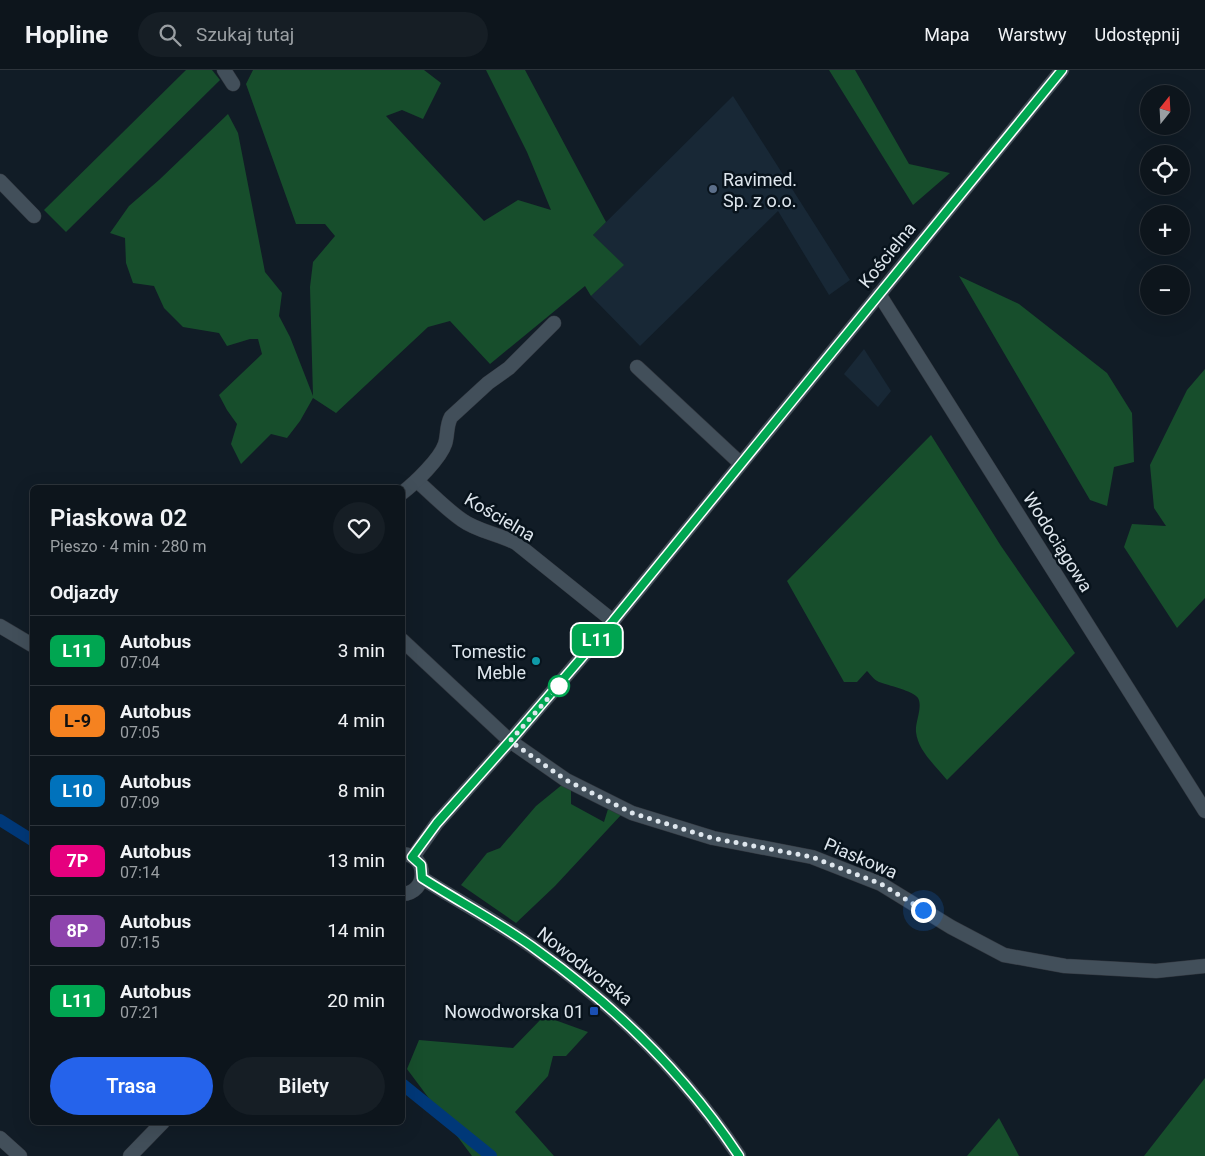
<!DOCTYPE html>
<html lang="pl">
<meta charset="utf-8">
<style>
body{margin:0;font-family:Roboto,sans-serif;background:#161e25;color:#f1f3f6;height:100vh;display:flex;flex-direction:column;font-size:19px;white-space:nowrap}
*{box-sizing:border-box;margin:0}
p{font-size:16px;color:#9a9fa3}
.icon{flex:none;width:28px;height:28px;fill:none;stroke:currentColor;stroke-width:2;stroke-linecap:round;stroke-linejoin:round}
.map{position:relative;flex:1;overflow:hidden}
.drawer{position:absolute;left:30px;top:415px;width:375px;height:640px;display:flex;flex-direction:column;background:#0d151c;border-radius:8px;box-shadow:0 5px 20px #0002,0 0 0 1px #2d343b}
.drawer>*{flex:none}
.badge{padding:0 10px;border-radius:8px;font-size:18px;line-height:32px}
.needle{width:32px;rotate:18deg}
.controls{position:absolute;left:1140px;top:15px;display:grid;gap:10px}
.controls a{display:grid;place-items:center;width:50px;height:50px;border-radius:50%;background:#0d151c;box-shadow:0 5px 20px #0002,0 0 0 1px #2d343b;font-size:25px}
.you{position:absolute;width:25px;height:25px;margin:-12px;border:4px solid #fff;border-radius:50%;background:#1a73e8;box-shadow:0 0 0 8px #1a73e833}
.map>.badge{position:absolute;translate:-50% -50%;box-shadow:0 0 0 2px #fff}
h2{padding:0 20px;font-size:19px;line-height:45px}
.round{display:grid;place-items:center;flex:none;width:52px;height:52px;border-radius:26px;background:#161e25}
.summary{display:flex;align-items:center;justify-content:space-between;height:85px;padding:0 20px}
h1{font-size:24px;font-weight:600;line-height:38px}
.primary-button{display:flex;gap:10px;margin-top:auto;padding:10px 20px}
.primary-button a{flex:1;height:58px;border-radius:30px;background:#2563eb;color:#fff;font-size:20px;font-weight:600;line-height:58px;text-align:center}
.primary-button a+a{background:#161e25;color:#f1f3f6}
ul{padding:0;list-style:none}
li{display:flex;align-items:center;gap:15px;height:70px;padding:0 20px;border-top:1px solid #2d343b}
li div{flex:1}
li b{display:block;font-size:19px}
li em{font-style:normal}
li .badge{min-width:55px;font-weight:700;text-align:center}
header{display:flex;align-items:center;gap:30px;box-sizing:border-box;height:70px;padding:0 25px;background:#0d151c;border-bottom:1px solid #2d343b}
header strong{font-size:24px}
nav{display:flex;gap:28px;margin-inline-start:auto;font-size:18px}
.search{width:350px;height:45px;background:#161e25;display:flex;align-items:center;gap:12px;box-sizing:border-box;padding:0 18px;border-radius:28px;color:#9a9fa3;font-size:19px}
.map>svg:first-child{display:block}
.built{fill:#182836}
.green{fill:#174e2c}
.lines{fill:none;stroke-linecap:round;stroke-linejoin:round}
.canal{stroke:#003878;stroke-width:12}
.minor-casing{stroke:#32373f;stroke-width:15}
.tertiary-casing{stroke:#32373f;stroke-width:15}
.secondary-casing{stroke:#32373f;stroke-width:15}
.minor{stroke:#424f5a;stroke-width:14}
.tertiary{stroke:#424f5a;stroke-width:14}
.secondary{stroke:#424f5a;stroke-width:14}
.line-casing{stroke:#fff;stroke-width:11}
.line{stroke:#00a651;stroke-width:8}
.walk{stroke:#dee6ed;stroke-width:5;stroke-dasharray:0 9}
.service-dot{fill:#5c6f8a;stroke:#08131c;stroke-width:2}
.culture-dot{fill:#0f9aa8;stroke:#08131c;stroke-width:2}
.stop-dot{fill:#fff;stroke:#00a651;stroke-width:2.5}
.transit-dot{fill:#1a4fb4;stroke:#08131c;stroke-width:2}
.labels{text-anchor:middle;dominant-baseline:central;stroke-width:5;stroke-linejoin:round;paint-order:stroke}
.poi-label{font-size:18px;fill:#dee6ed;stroke:#08131c;text-anchor:end}
.street-label{font-size:18px;fill:#dee6ed;stroke:#08131c}
</style>
<header>
<strong>Hopline</strong>
<div class="search"><svg class="icon" aria-label="search" viewBox="0 0 24 24"><circle cx="10" cy="10" r="6"/><path d="M15 15l6 6"/></svg>Szukaj tutaj</div>
<nav><a>Mapa</a><a>Warstwy</a><a>Udostępnij</a></nav>
</header>
<div class="map">
<svg width="1205" height="1086" viewBox="0 0 1205 1086">
<rect width="100%" height="100%" fill="#111c26"/>
<!-- built -->
<g class="built">
<polygon points="733,26 850,210 829,225 778,141 640,276 591,226 623,195 593,165"/>
<polygon points="864,279 891,321 878,337 844,304"/>
</g>
<!-- green -->
<g class="green">
<polygon points="186,0 212,0 220,10 66,162 44,140"/>
<polygon points="253,0 424,0 441,13 423,49 402,40 386,46 484,151 518,130 551,140 527,82 486,0 525,0 606,152 593,165 624,195 591,226 585,216 490,294 450,251 428,257 336,343 313,328 300,351 287,368 271,364 241,394 231,374 237,354 227,340 219,325 262,284 258,269 250,269 227,276 219,263 183,257 164,238 154,216 133,213 126,193 125,168 110,163 129,136 159,110 228,44 238,63 265,202 282,223 279,246 290,267 313,326 310,217 313,192 335,166 325,154 296,154 246,14"/>
<polygon points="829,0 855,0 909,94 950,103 913,135"/>
<polygon points="959,206 1019,234 1107,303 1132,343 1134,392 1114,397 1107,436 1090,430"/>
<polygon points="1205,299 1205,528 1177,558 1124,477 1132,454 1166,456 1154,438 1150,395 1187,320"/>
<path d="M931,365L1001,476L1075,583L947,710C936,696 918,681 916,662C915,652 923,637 918,628C914,621 887,615 879,612C874,610 871,605 867,601L857,612H844L787,511Z"/>
<polygon points="563,714 571,718 571,734 604,752 608,739 621,745 555,816 516,853 461,815 487,783 500,778 536,736"/>
<polygon points="544,946 588,962 566,986 553,986 548,1006 515,1042 554,1086 472,1086 407,999 419,970 513,978"/>
<polygon points="1205,1008 1205,1086 1144,1086"/>
<polygon points="999,1048 1019,1086 967,1086"/>
</g>
<g class="lines">
<!-- canal -->
<g class="canal">
<polyline points="0,750 32,770"/>
<polyline points="402,1014 491,1086"/>
</g>
<defs>
<g id="minor">
<polyline points="224,0 233,14"/>
<polyline points="0,111 34,146"/>
<polyline points="879,224 1205,741"/>
<polyline points="637,297 740,393"/>
<path d="M417,411C432,424 446,439 462,450C477,461 498,464 516,473L613,551"/>
<path d="M402,423C415,413 440,389 445,374C448,365 446,356 451,347L488,313L509,298L554,253"/>
<polyline points="402,570 510,671 566,710 632,743 713,768 812,787 881,814 951,857 1004,885 1065,896 1156,901 1205,896"/>
<polyline points="0,1068 20,1086"/>
</g>
<g id="tertiary">
<polyline points="413,787 437,753 510,671 613,551 1062,0"/>
<polyline points="130,1086 163,1052"/>
</g>
<g id="secondary">
<polyline points="0,556 32,575"/>
<path d="M402,784C429,785 428,823 402,824"/>
<path d="M422,808C461,833 502,854 538,881C616,937 686,1006 739,1086"/>
</g>
</defs>
<!-- minor casing -->
<use href="#minor" class="minor-casing"/>
<!-- tertiary casing -->
<use href="#tertiary" class="tertiary-casing"/>
<!-- secondary casing -->
<use href="#secondary" class="secondary-casing"/>
<!-- minor -->
<use href="#minor" class="minor"/>
<!-- tertiary -->
<use href="#tertiary" class="tertiary"/>
<!-- secondary -->
<use href="#secondary" class="secondary"/>
</g>
<g class="lines">
<defs>
<path id="line" d="M739,1086C686,1006 616,937 538,881C502,854 461,833 422,808L421,795L412,787L437,753L510,671L613,551L1062,0"/>
</defs>
<!-- line casing -->
<use href="#line" class="line-casing"/>
<!-- line -->
<use href="#line" class="line"/>
<!-- walk -->
<polyline class="walk" points="559,616 510,671 566,710 632,743 712,768 812,787 881,814 923,840"/>
</g>
<!-- markers -->
<circle class="service-dot" cx="713" cy="119" r="5"/>
<circle class="culture-dot" cx="536" cy="591" r="5"/>
<circle class="stop-dot" cx="559" cy="616" r="10"/>
<rect class="transit-dot" x="589" y="936" width="10" height="10" rx="2.5"/>
<g class="labels">
<!-- poi labels -->
<g class="poi-label">
<text x="723" y="109" text-anchor="start">Ravimed.<tspan x="723" dy="21">Sp. z o.o.</tspan></text>
<text x="526" y="581">Tomestic<tspan x="526" dy="21">Meble</tspan></text>
<text x="584" y="941">Nowodworska 01</text>
</g>
<!-- street labels -->
<g class="street-label">
<text transform="translate(887 185) rotate(-51)">Kościelna</text>
<text transform="translate(500 447) rotate(30)">Kościelna</text>
<text transform="translate(1058 472) rotate(58)">Wodociągowa</text>
<text transform="translate(861 788) rotate(23)">Piaskowa</text>
<text transform="translate(585 896) rotate(38)">Nowodworska</text>
</g>
</g>
</svg>
<div class="controls">
<a><svg class="needle" viewBox="-14 -14 28 28"><path d="M0-13l5 13h-10z" fill="#e53935"/><path d="M0 13l5-13h-10z" fill="#9a9fa3"/></svg></a>
<a><svg class="icon" aria-label="locate" viewBox="0 0 24 24"><circle cx="12" cy="12" r="6"/><path d="M12 2v4M12 18v4M2 12h4M18 12h4"/></svg></a>
<a>+</a>
<a>−</a>
</div>
<div class="you" style="left:923px;top:840px"></div>
<b class="badge" style="left:597px;top:570px;background:#00a651;color:#fff">L11</b>
<section class="drawer">
<div class="summary"><div><h1>Piaskowa 02</h1><p>Pieszo · 4 min · 280 m</p></div><a class="round"><svg class="icon" aria-label="heart" viewBox="0 0 24 24"><path d="M12 20l-8-8c-3-5 5-10 8-4 3-6 11-1 8 4z"/></svg></a></div>
<h2>Odjazdy</h2>
<ul>
<li><span class="badge" style="background:#00a651;color:#fff">L11</span><div><b>Autobus</b><p>07:04</p></div><em>3 min</em></li>
<li><span class="badge" style="background:#f58220;color:#111">L-9</span><div><b>Autobus</b><p>07:05</p></div><em>4 min</em></li>
<li><span class="badge" style="background:#0072bc;color:#fff">L10</span><div><b>Autobus</b><p>07:09</p></div><em>8 min</em></li>
<li><span class="badge" style="background:#e6007e;color:#fff">7P</span><div><b>Autobus</b><p>07:14</p></div><em>13 min</em></li>
<li><span class="badge" style="background:#8e44ad;color:#fff">8P</span><div><b>Autobus</b><p>07:15</p></div><em>14 min</em></li>
<li><span class="badge" style="background:#00a651;color:#fff">L11</span><div><b>Autobus</b><p>07:21</p></div><em>20 min</em></li>
</ul>
<div class="primary-button"><a>Trasa</a><a>Bilety</a></div>
</section>
</div>
